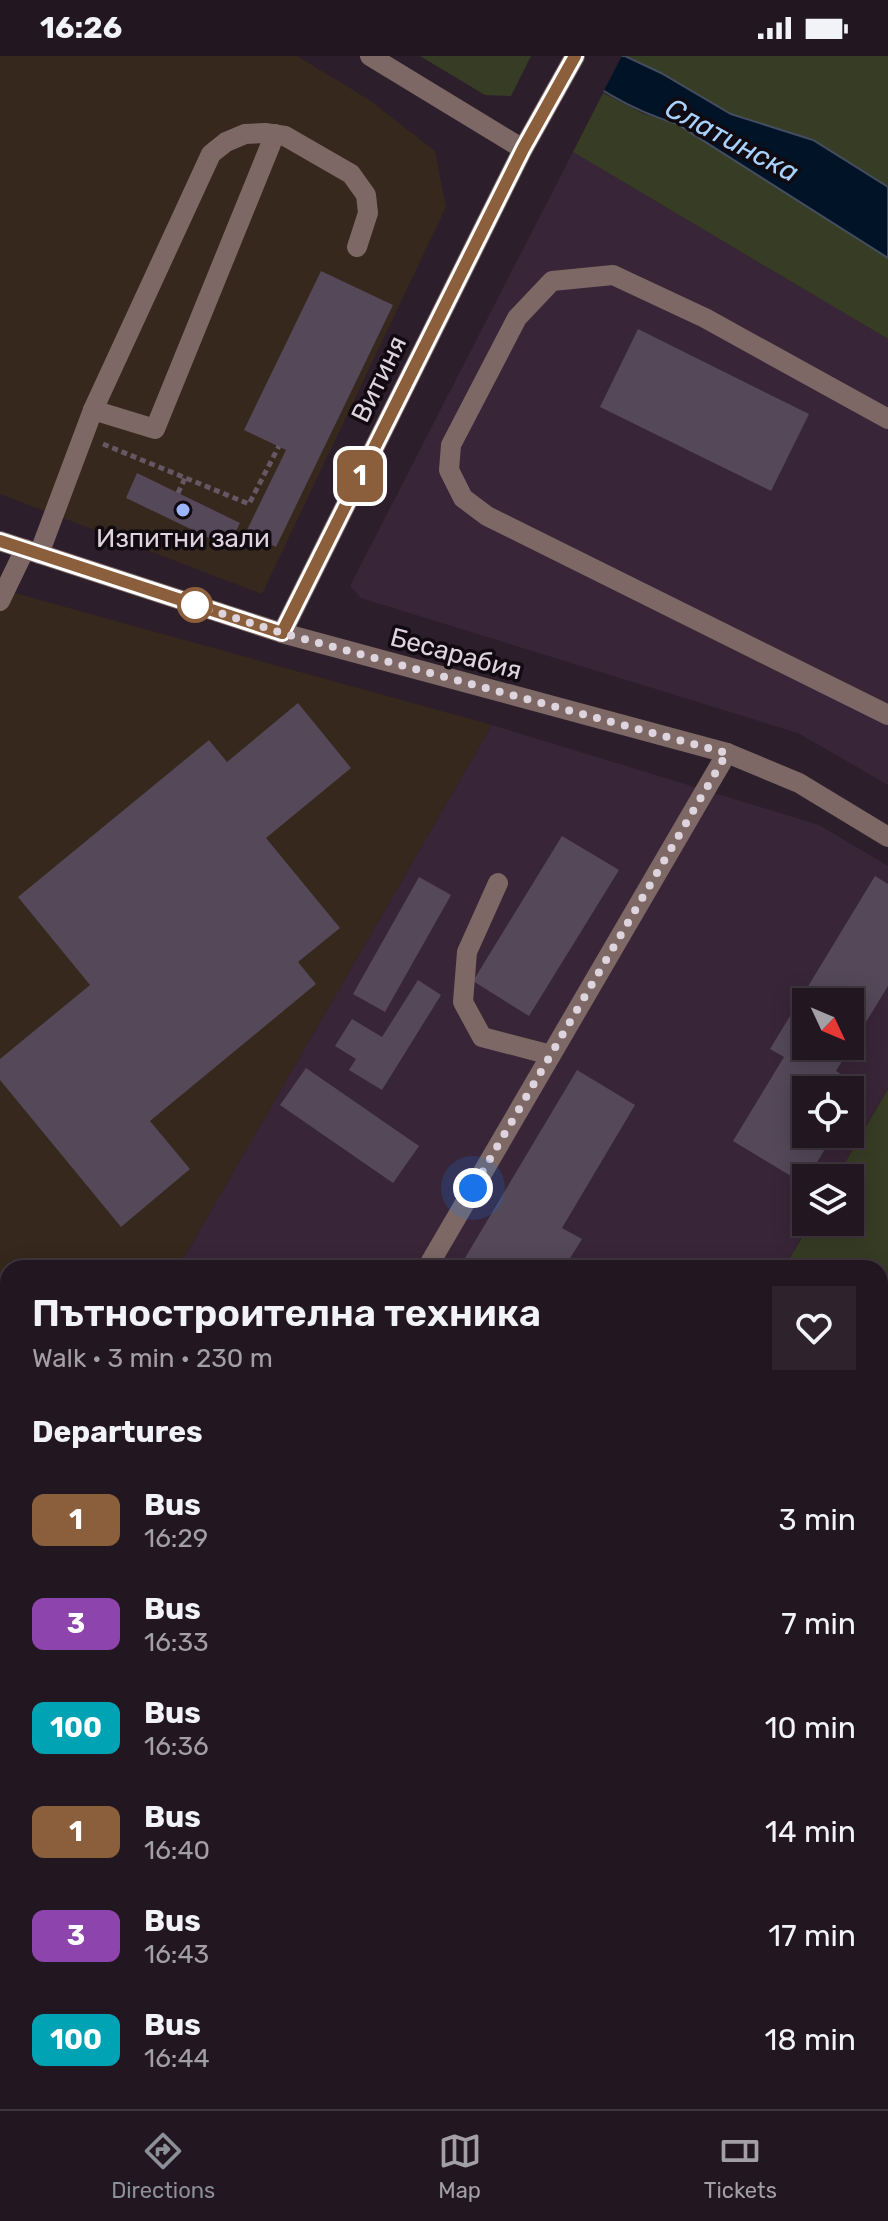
<!DOCTYPE html>
<meta charset="utf-8">
<style>
body{margin:0;font-family:Rubik,sans-serif;background:#2e232d;color:#f1f3f6;height:100vh;display:flex;flex-direction:column;font-size:30px;white-space:nowrap}
*{box-sizing:border-box;margin:0}
p{font-size:26px;color:#a29fa5}
.icon{flex:none;width:44px;height:44px;fill:none;stroke:currentColor;stroke-width:2;stroke-linecap:round;stroke-linejoin:round}
.map{position:relative;flex:1;overflow:hidden}
.drawer{position:absolute;left:0px;top:1204px;width:888px;height:850px;display:flex;flex-direction:column;background:#221620;border-radius:24px 24px 0 0;box-shadow:0 4px 20px #0003,0 0 0 2px #3f353e}
.drawer>*{flex:none}
.badge{padding:0 16px;border-radius:12px;font-size:28px;line-height:52px}
.needle{width:52px;rotate:134deg}
.tools{position:absolute;left:792px;top:932px;display:grid;gap:16px}
.tools a{display:grid;place-items:center;width:72px;height:72px;border-radius:0px;background:#221620;box-shadow:0 4px 20px #0003,0 0 0 2px #3f353e;font-size:40px}
.you{position:absolute;width:40px;height:40px;margin:-20px;border:6px solid #fff;border-radius:50%;background:#1a73e8;box-shadow:0 0 0 12px #1a73e833}
.map>.badge{position:absolute;translate:-50% -50%;box-shadow:0 0 0 4px #fff}
h2{padding:0 32px;font-size:30px;line-height:72px}
.round{display:grid;place-items:center;flex:none;width:84px;height:84px;border-radius:0px;background:#2e232d}
.overview{display:flex;align-items:center;justify-content:space-between;height:136px;padding:0 32px}
h1{font-size:38px;font-weight:600;line-height:60px}
ul{padding:0;list-style:none}
li{display:flex;align-items:center;gap:24px;height:104px;padding:0 32px}
li div{flex:1}
li b{display:block;font-size:30px}
li em{font-style:normal}
li .badge{min-width:88px;font-weight:700;text-align:center}
.status{display:flex;justify-content:space-between;align-items:center;height:56px;padding:0 40px;background:#221620;direction:ltr}
.status svg{height:22px;fill:currentColor}
.tabs{display:flex;justify-content:space-around;align-items:center;height:112px;border-top:2px solid #3f353e;background:#221620;font-size:22px;color:#a29fa5}
.tabs a{display:grid;justify-items:center;gap:4px}
.tabs .on{color:#8c9099}
.map>svg:first-child{display:block}
.commercial{fill:#36281c}
.built{fill:#392538;fill-rule:evenodd}
.green{fill:#373d24}
.water{fill:#001327;stroke:#434d5e;stroke-width:2}
.pier{fill:#2d1e2b}
.building{fill:#544859;fill-rule:evenodd}
.lines{fill:none;stroke-linecap:round;stroke-linejoin:round}
.path{stroke:#655763;stroke-width:5;stroke-dasharray:6 4;stroke-linecap:butt}
.minor{stroke:#7d6865;stroke-width:20}
.line-casing{stroke:#fff;stroke-width:18}
.line{stroke:#8b5e3c;stroke-width:12}
.walk{stroke:#ded4dd;stroke-width:8;stroke-dasharray:0 14.4}
.poi-dot{fill:#9cb4fd;stroke:#110a10;stroke-width:3}
.stop-dot{fill:#fff;stroke:#8b5e3c;stroke-width:4}
.labels{text-anchor:middle;dominant-baseline:central;stroke-width:7;stroke-linejoin:round;paint-order:stroke}
.street-label{font-size:26px;fill:#ded4dd;stroke:#110a10}
.poi-label{font-size:26px;fill:#ded4dd;stroke:#110a10}
.water-label{font-size:28px;font-style:italic;fill:#a6d2fb;stroke:#110a10}
</style>
<div class="status"><b>16:26</b><svg viewBox="0 0 49 12"><path d="M0 12V9h3v3zM5 12V6h3v6zM10 12V3h3v9zM15 12V0h3v12zM26 1h20v11H26zM47 4h2v5h-2z"/></svg></div>
<div class="map">
<svg width="888" height="2053" viewBox="0 0 888 2053">
<rect width="100%" height="100%" fill="#2d1e2b"/>
<!-- commercial -->
<g class="commercial">
<polygon points="0,0 297,0 368,43 435,95 446,151 262,538 0,438"/>
<polygon points="0,533 492,669 178,1212 8,1212 8,1348 0,1344"/>
</g>
<!-- built -->
<g class="built">
<polygon points="573,96 888,283 888,729 798,677 361,542 350,530"/>
<path d="M492,669L819,769L888,810V1032L836,1122H806V1166H810L784,1212H178ZM806,946H850V990H806ZM806,1034H850V1078H806Z"/>
<polygon points="0,1344 8,1348 8,2046 300,2046 295,2053 0,2053"/>
</g>
<!-- green -->
<g class="green">
<polygon points="420,0 531,0 511,40 485,39"/>
<polygon points="625,0 888,0 888,131 813,84 731,58 661,17"/>
<polygon points="603,37 644,58 677,68 888,202 888,283 573,96"/>
<polygon points="888,1033 888,2053 296,2053 300,2046 880,2046 880,1212 784,1212 811,1166 850,1166 850,1122 836,1122"/>
</g>
<!-- water -->
<path class="water" d="M553,0H625L661,17L731,58L813,84L888,131V202L677,68C627,53 594,30 553,0Z"/>
<!-- pier -->
<polygon class="pier" points="549,0 622,0 601,40"/>
<!-- building -->
<g class="building">
<polygon points="321,215 393,249 276,491 246,476 286,394 244,374"/>
<polygon points="638,273 809,358 771,435 600,351"/>
<polygon points="137,417 240,467 228,491 126,442"/>
<polygon points="298,647 351,712 266,782 340,872 298,906 316,928 150,1065 190,1113 121,1171 0,1024 0,1003 90,929 18,841 209,684 227,706"/>
<polygon points="562,780 619,814 529,960 473,925"/>
<path d="M875,820L888,828V930L836,1015L862,1031L850,1051V1034H806V1078H834L804,1128L733,1085L784,1001L770,993ZM806,946H850V990H806Z"/>
<polygon points="419,821 451,839 385,956 353,938"/>
<polygon points="418,924 441,939 382,1034 349,1014 356,1003 335,990 352,963 382,981"/>
<polygon points="306,1012 419,1090 393,1127 280,1049"/>
<polygon points="577,1014 635,1049 562,1172 582,1183 564,1212 459,1212"/>
<polygon points="8,1965 8,2046 42,2046 39,2053 0,2053 0,1979"/>
<polygon points="108,2046 196,2048 287,2046 283,2053 105,2053"/>
</g>
<g class="lines">
<!-- path -->
<g class="path">
<polyline points="103,388 249,448 279,390"/>
<polyline points="178,437 186,420"/>
</g>
<!-- minor -->
<g class="minor">
<polyline points="370,0 523,93"/>
<polyline points="93,354 155,373 275,78"/>
<polyline points="888,363 705,262 613,219 552,225 517,262 451,389 449,414 463,442 487,460 888,659"/>
<polyline points="0,485 282,577 727,697 799,727 888,781"/>
<polyline points="39,498 93,354 211,98 226,86 245,78 265,77 285,80 351,118 366,139 368,157 357,191"/>
<polyline points="0,545 25,493"/>
<polyline points="282,577 523,93 575,0"/>
<polyline points="498,827 467,896 463,946 482,981 551,999"/>
<polyline points="427,1212 727,697"/>
<polyline points="0,1624 8,1629"/>
<polyline points="0,1886 8,1875"/>
</g>
</g>
<g class="lines">
<defs>
<polyline id="line" points="0,485 282,577 523,93 575,0"/>
</defs>
<!-- line casing -->
<use href="#line" class="line-casing"/>
<!-- line -->
<use href="#line" class="line"/>
<!-- walk -->
<polyline class="walk" points="195,549 282,577 727,697 473,1132"/>
</g>
<!-- markers -->
<circle class="poi-dot" cx="183" cy="454" r="8"/>
<circle class="stop-dot" cx="195" cy="549" r="16"/>
<g class="labels">
<!-- street labels -->
<g class="street-label">
<text transform="translate(379 323) rotate(-64)">Витиня</text>
<text transform="translate(456 598) rotate(15)">Бесарабия</text>
</g>
<!-- poi labels -->
<g class="poi-label">
<text x="183" y="482">Изпитни зали</text>
</g>
<!-- water labels -->
<g class="water-label">
<text transform="translate(732 84) rotate(28)">Слатинска</text>
</g>
</g>
</svg>
<div class="tools">
<a><svg class="needle" viewBox="-14 -14 28 28"><path d="M0-13l5 13h-10z" fill="#e53935"/><path d="M0 13l5-13h-10z" fill="#a29fa5"/></svg></a>
<a><svg class="icon" aria-label="locate" viewBox="0 0 24 24"><circle cx="12" cy="12" r="6"/><path d="M12 2v4M12 18v4M2 12h4M18 12h4"/></svg></a>
<a><svg class="icon" aria-label="layers" viewBox="0 0 24 24"><path d="M12 4l9 5-9 5-9-5zM3 14l9 5 9-5"/></svg></a>
</div>
<div class="you" style="left:473px;top:1132px"></div>
<b class="badge" style="left:360px;top:420px;background:#8b5e3c;color:#fff">1</b>
<section class="drawer">
<div class="overview"><div><h1>Пътностроителна техника</h1><p>Walk · 3 min · 230 m</p></div><a class="round"><svg class="icon" aria-label="heart" viewBox="0 0 24 24"><path d="M12 20l-8-8c-3-5 5-10 8-4 3-6 11-1 8 4z"/></svg></a></div>
<h2>Departures</h2>
<ul>
<li><span class="badge" style="background:#8b5e3c;color:#fff">1</span><div><b>Bus</b><p>16:29</p></div><em>3 min</em></li>
<li><span class="badge" style="background:#8e44ad;color:#fff">3</span><div><b>Bus</b><p>16:33</p></div><em>7 min</em></li>
<li><span class="badge" style="background:#00a3b4;color:#fff">100</span><div><b>Bus</b><p>16:36</p></div><em>10 min</em></li>
<li><span class="badge" style="background:#8b5e3c;color:#fff">1</span><div><b>Bus</b><p>16:40</p></div><em>14 min</em></li>
<li><span class="badge" style="background:#8e44ad;color:#fff">3</span><div><b>Bus</b><p>16:43</p></div><em>17 min</em></li>
<li><span class="badge" style="background:#00a3b4;color:#fff">100</span><div><b>Bus</b><p>16:44</p></div><em>18 min</em></li>
</ul>
</section>
</div>
<nav class="tabs">
<a class="on"><svg class="icon" aria-label="directions" viewBox="0 0 24 24"><path d="M12 3l9 9-9 9-9-9zM9 14v-3h6M13 9l2 2-2 2"/></svg>Directions</a>
<a><svg class="icon" aria-label="map" viewBox="0 0 24 24"><path d="M3 6l6-2 6 2 6-2v14l-6 2-6-2-6 2zM9 4v14M15 6v14"/></svg>Map</a>
<a><svg class="icon" aria-label="tickets" viewBox="0 0 24 24"><path d="M3 7h18v10H3zM15 7v10"/></svg>Tickets</a>
</nav>
